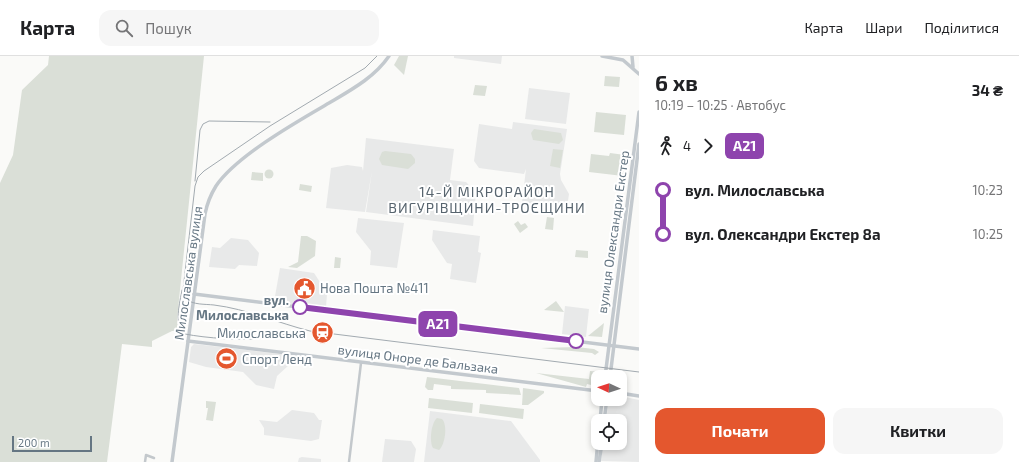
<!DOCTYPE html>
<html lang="uk">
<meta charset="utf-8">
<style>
body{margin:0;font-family:"Exo 2",sans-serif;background:#f6f6f6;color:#202124;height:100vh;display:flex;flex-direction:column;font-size:15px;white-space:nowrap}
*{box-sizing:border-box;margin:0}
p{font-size:13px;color:#757577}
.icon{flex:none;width:22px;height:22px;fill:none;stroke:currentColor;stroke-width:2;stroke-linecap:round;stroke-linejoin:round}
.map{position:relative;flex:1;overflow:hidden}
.sheet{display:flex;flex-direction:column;background:#fff;width:380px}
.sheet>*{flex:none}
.badge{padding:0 8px;border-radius:6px;font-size:14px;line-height:26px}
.needle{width:26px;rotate:273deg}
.buttons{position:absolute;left:591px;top:314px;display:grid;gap:8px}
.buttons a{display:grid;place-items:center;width:36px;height:36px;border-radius:8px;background:#fff;box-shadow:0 2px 6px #0003;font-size:20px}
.scale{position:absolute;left:12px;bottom:10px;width:80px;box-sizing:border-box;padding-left:4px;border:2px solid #657683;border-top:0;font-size:11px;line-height:14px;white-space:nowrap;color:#657683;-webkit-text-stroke:3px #fff;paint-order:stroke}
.map>.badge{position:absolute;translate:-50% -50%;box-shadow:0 0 0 2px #fff}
.legs{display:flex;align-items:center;gap:6px;height:44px;padding:0 16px;font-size:13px}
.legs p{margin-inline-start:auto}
.head{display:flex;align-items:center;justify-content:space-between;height:68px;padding:0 16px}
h1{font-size:22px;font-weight:700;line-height:30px}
.button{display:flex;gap:8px;margin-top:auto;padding:8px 16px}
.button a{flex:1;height:46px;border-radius:12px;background:#e4572e;color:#fff;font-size:16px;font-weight:700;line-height:46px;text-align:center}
.button a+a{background:#f6f6f6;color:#202124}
ul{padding:0 16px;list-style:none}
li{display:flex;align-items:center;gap:14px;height:44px;font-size:15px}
li i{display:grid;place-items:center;width:6px;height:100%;margin:0 5px;background:currentColor}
li i::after{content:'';width:10px;height:10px;margin:-5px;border:3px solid;border-radius:50%;background:#fff}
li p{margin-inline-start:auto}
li:first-child i{background:linear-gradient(#0000 50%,currentColor 0)}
li:last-child i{background:linear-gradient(currentColor 50%,#0000 0)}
header{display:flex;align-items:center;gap:24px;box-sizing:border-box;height:56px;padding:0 20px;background:#fff;border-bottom:1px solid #e0e0e0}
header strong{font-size:19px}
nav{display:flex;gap:22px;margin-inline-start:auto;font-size:14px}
.search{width:280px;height:36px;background:#f6f6f6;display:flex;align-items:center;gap:10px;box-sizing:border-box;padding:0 14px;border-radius:12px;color:#757577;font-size:15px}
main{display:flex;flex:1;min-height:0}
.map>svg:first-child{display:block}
.built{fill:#e8e9e9}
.green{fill:#dadfd7}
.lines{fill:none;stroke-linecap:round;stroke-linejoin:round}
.street{stroke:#c3c8cc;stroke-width:2.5}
.secondary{stroke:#c3c9ce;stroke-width:3.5}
.tram{stroke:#a2aab0;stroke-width:1}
.line-1-casing{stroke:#fff;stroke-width:9}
.line-1{stroke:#8e44ad;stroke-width:6}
.stop-1-dot{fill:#fff;stroke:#8e44ad;stroke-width:2}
.labels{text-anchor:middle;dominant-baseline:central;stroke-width:4;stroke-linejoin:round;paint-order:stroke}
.street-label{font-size:13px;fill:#657683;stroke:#fff}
.poi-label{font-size:13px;fill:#657683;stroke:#fff;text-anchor:start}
.stop-label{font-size:13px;font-weight:bold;fill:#657683;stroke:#fff;text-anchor:end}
.neighbourhood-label{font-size:14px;letter-spacing:1px;fill:#57646e;stroke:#fff}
</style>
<header>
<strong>Карта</strong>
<div class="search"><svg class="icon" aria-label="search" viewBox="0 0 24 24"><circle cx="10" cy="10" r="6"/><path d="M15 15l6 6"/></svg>Пошук</div>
<nav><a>Карта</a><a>Шари</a><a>Поділитися</a></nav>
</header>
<main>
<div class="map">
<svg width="639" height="406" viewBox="0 0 639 406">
<rect width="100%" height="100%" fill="#fafaf8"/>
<!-- built -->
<g class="built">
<polygon points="454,0 502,0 501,8 454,2"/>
<polygon points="529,32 570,37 566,68 525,63"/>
<polygon points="513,66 567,73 560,118 561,124 569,138 567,152 522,146 526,113 524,118 479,112 474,105 479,68 512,73"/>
<polygon points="366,82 454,93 450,124 466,126 476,137 473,170 366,156 372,115 365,156 326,152 331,112 347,109 362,111 363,115"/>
<polygon points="358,162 404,167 397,212 370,209 371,195 356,176"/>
<polygon points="433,174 480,180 478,196 481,197 476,227 450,223 452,208 447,207 432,184"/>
<polygon points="231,182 248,184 259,197 257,210 239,209 235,213 209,211 212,191 220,192"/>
<polygon points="280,212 314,217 327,237 326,252 274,246"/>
<polygon points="565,250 589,253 586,281 562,278"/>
<polygon points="194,288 290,299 289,309 277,320 274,333 256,329 243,316 206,311 189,306 191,291"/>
<polygon points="620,340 639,344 639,406 601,405 603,387 620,387 620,365 606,365 609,343 620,343"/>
<polygon points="292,354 314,357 319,364 322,364 319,383 311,385 264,379 264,372 259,364 277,366"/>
<polygon points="430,355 511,365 540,404 540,406 424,406"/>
<polygon points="385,383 411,385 416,393 414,406 382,406"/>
<polygon points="302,401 321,403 321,406 290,406 298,406 299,402"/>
</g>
<!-- green -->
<g class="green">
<polygon points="49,0 204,0 177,263 178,275 172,275 152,285 152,291 122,288 107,406 0,406 0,127 13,99 22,34 48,9"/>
<polygon points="399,0 408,0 404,19 394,9"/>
<polygon points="605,20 620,21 619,31 604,30"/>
<polygon points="475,29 487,30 485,40 473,39"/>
<polygon points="596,56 626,59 624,79 594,76"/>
<polygon points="534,73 561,77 563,84 559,88 533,84 531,77"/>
<polygon points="553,93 563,94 560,112 550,110"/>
<polygon points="385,95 411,98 415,103 415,107 408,113 382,109 379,103 382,96"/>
<polygon points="610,97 625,99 623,120 589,116 591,98 609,100"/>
<circle cx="269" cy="118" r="4.5"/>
<polygon points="252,116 263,117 263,125 251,124"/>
<polygon points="300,128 312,130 311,136 299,134"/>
<polygon points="547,161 554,162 553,174 545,173"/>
<polygon points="518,165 521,169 525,167 528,171 520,177 514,168"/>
<polygon points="301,180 307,180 316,185 315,200 297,212 288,211 298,206"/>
<polygon points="576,194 588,195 588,202 575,201"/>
<polygon points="335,201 341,202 340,212 334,212"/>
<polygon points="556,245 564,256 544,254"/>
<polygon points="604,267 602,281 588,280"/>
<polygon points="576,291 594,293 599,296 595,299 592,297 541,292"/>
<polygon points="590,315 600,316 598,323 593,323 595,330 587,328 586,331 536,317 589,323"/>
<polygon points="427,321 519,332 521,339 486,337 486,334 451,333 451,330 434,328 433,334 428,334 425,331"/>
<polygon points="523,332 544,335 544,337 528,349 522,349"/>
<polygon points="429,342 473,347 472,357 428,352"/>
<polygon points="206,345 216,346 213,365 206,364 208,352 206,352"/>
<polygon points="480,348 524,353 523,363 479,357"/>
<path d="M437,362L442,363C448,369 445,389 439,394L433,392C429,386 431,367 437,362Z"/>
</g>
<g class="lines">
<!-- street -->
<g class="street">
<polyline points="145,406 146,399 154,402"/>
<polyline points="349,406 361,307"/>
</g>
<!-- secondary -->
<g class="secondary">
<polyline points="602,0 623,4 639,18"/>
<polyline points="632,0 633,11"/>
<polyline points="194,238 639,293"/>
<polyline points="188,285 598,335"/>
<polyline points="605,321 639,56"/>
<polyline points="610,321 639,88"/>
<polyline points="620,337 639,340"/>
<polyline points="600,365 602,343"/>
<polyline points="604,365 607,343"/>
<path d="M172,406L205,158C207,148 211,138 216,130C236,100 298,65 329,47C351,34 375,21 389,0"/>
<polyline points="596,406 598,384"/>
<polyline points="599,406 602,387"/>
</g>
<!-- tram -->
<g class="tram">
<path d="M377,0L365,12L270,70L204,115L198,121L195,130L183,234L186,243C193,249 205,248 214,249C247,253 278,267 310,275L639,316"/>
<polyline points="195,125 200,74 203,68 209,65 270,66"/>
<path d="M182,234C180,246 173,270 185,278C205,282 244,285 264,282C277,280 290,277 304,277"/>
</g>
</g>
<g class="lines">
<defs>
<polyline id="line-1" points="300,251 576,285"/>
</defs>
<!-- line-1 casing -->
<use href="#line-1" class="line-1-casing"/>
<!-- line-1 -->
<use href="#line-1" class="line-1"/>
</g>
<!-- icons -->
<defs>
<symbol id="civic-disc" viewBox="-11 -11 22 22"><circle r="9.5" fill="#e4572e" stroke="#fff"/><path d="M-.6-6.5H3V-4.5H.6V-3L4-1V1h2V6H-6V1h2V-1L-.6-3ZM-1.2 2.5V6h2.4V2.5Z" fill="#fff"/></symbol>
<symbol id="station-disc" viewBox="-11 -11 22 22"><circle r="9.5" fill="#e4572e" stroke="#fff"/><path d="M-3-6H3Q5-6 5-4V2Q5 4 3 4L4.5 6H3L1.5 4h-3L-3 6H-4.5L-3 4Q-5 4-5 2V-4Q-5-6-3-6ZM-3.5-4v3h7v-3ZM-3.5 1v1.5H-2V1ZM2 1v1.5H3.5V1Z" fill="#fff"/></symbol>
<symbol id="stadium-disc" viewBox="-11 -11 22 22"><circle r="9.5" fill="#e4572e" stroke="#fff"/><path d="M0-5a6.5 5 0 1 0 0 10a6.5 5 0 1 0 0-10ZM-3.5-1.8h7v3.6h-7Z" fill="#fff"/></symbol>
</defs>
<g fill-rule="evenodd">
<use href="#civic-disc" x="292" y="220" width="25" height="25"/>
<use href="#station-disc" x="310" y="264" width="25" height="25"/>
<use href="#stadium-disc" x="214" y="290" width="25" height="25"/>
</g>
<!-- markers -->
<g class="stop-1-dot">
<circle cx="300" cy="251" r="7"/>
<circle cx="576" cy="285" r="7"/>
</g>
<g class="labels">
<!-- street labels -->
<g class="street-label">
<text transform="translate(613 176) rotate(-82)">вулиця Олександри Екстер</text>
<text transform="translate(188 217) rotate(-82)">Милославська вулиця</text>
<text transform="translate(418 303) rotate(7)">вулиця Оноре де Бальзака</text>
</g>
<!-- poi labels -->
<g class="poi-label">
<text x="320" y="232">Нова Пошта №411</text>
<text x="306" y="277" text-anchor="end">Милославська</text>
<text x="242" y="303">Спорт Ленд</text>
</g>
<!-- stop labels -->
<g class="stop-label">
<text x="289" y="244">вул.<tspan x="289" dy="15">Милославська</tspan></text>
</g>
<!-- neighbourhood labels -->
<g class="neighbourhood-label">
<text x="487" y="135">14-Й МІКРОРАЙОН<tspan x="487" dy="16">ВИГУРІВЩИНИ-ТРОЄЩИНИ</tspan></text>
</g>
</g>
</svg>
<div class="buttons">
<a><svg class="needle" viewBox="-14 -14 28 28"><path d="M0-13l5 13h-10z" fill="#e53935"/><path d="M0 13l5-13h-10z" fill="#757577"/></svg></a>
<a><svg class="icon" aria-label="locate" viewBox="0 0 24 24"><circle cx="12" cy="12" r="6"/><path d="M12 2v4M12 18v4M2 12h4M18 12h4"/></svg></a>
</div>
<div class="scale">200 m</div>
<b class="badge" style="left:438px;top:268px;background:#8e44ad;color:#fff">А21</b>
</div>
<section class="sheet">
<div class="head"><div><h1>6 хв</h1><p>10:19 – 10:25 · Автобус</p></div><b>34 ₴</b></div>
<div class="legs"><svg class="icon" aria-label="walk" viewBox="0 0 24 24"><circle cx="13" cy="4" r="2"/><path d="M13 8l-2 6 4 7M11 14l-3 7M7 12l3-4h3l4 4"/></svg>4<svg class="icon" aria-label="forward" viewBox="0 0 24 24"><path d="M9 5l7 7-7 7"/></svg><b class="badge" style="background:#8e44ad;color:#fff">А21</b></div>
<ul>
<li><i style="color:#8e44ad"></i><b>вул. Милославська</b><p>10:23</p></li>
<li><i style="color:#8e44ad"></i><b>вул. Олександри Екстер 8а</b><p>10:25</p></li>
</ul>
<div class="button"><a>Почати</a><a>Квитки</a></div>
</section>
</main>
